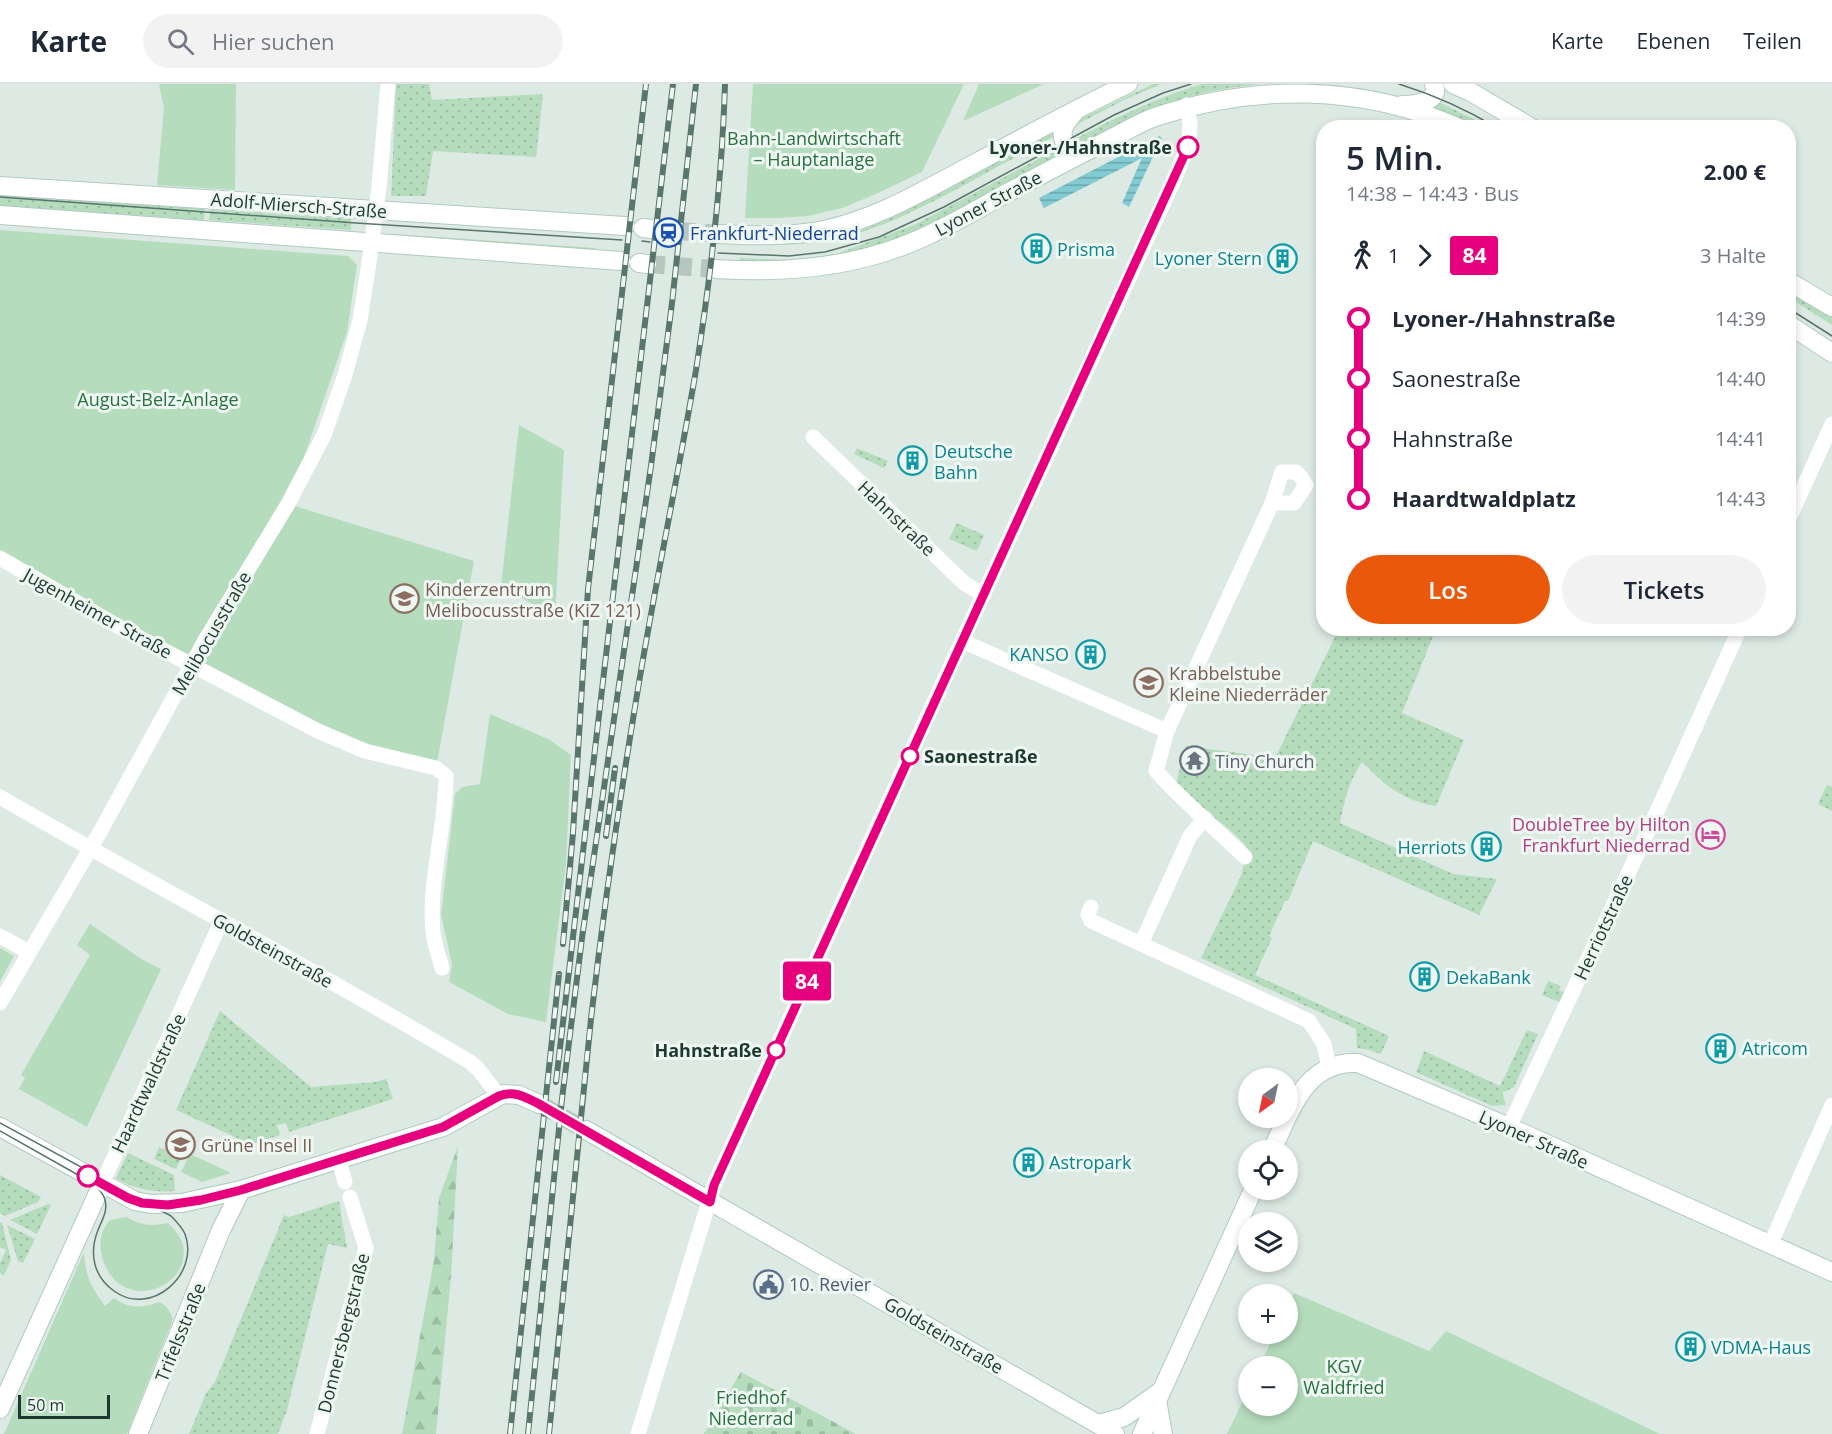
<!DOCTYPE html>
<html lang="de">
<meta charset="utf-8">
<style>
body{margin:0;font-family:"Open Sans",sans-serif;background:#f2f2f3;color:#1f2937;height:100vh;display:flex;flex-direction:column;font-size:22px;white-space:nowrap}
*{box-sizing:border-box;margin:0}
p{font-size:20px;color:#747a83}
.icon{flex:none;width:33px;height:33px;fill:none;stroke:currentColor;stroke-width:2;stroke-linecap:round;stroke-linejoin:round}
.map{position:relative;flex:1;overflow:hidden}
.details{position:absolute;left:1316px;top:36px;width:480px;height:516px;display:flex;flex-direction:column;background:#fff;border-radius:24px;box-shadow:0 3px 9px #0003}
.details>*{flex:none}
.badge{padding:0 12px;border-radius:4px;font-size:21px;line-height:39px}
.needle{width:39px;rotate:213deg}
.tools{position:absolute;left:1238px;top:984px;display:grid;gap:12px}
.tools a{display:grid;place-items:center;width:60px;height:60px;border-radius:50%;background:#fff;box-shadow:0 3px 9px #0003;font-size:30px}
.scale{position:absolute;left:18px;bottom:15px;width:92px;box-sizing:border-box;padding-left:6px;border:3px solid #1e3a30;border-top:0;font-size:16px;line-height:21px;white-space:nowrap;color:#1e3a30;-webkit-text-stroke:4px #eef7f1;paint-order:stroke}
.map>.badge{position:absolute;translate:-50% -50%;box-shadow:0 0 0 3px #fff}
.legs{display:flex;align-items:center;gap:9px;height:66px;padding:0 30px;font-size:20px}
.legs p{margin-inline-start:auto}
.headline{display:flex;align-items:center;justify-content:space-between;height:102px;padding:0 30px}
h1{font-size:33px;font-weight:600;line-height:45px}
.button{display:flex;gap:12px;margin-top:auto;padding:12px 30px}
.button a{flex:1;height:69px;border-radius:36px;background:#ea580c;color:#fff;font-size:24px;font-weight:600;line-height:69px;text-align:center}
.button a+a{background:#f2f2f3;color:#1f2937}
ul{padding:0 30px;list-style:none}
li{display:flex;align-items:center;gap:21px;height:60px;font-size:22px}
li i{display:grid;place-items:center;width:9px;height:100%;margin:0 8px;background:currentColor}
li i::after{content:'';width:15px;height:15px;margin:-8px;border:4px solid;border-radius:50%;background:#fff}
li p{margin-inline-start:auto}
li:first-child i{background:linear-gradient(#0000 50%,currentColor 0)}
li:last-child i{background:linear-gradient(currentColor 50%,#0000 0)}
header{display:flex;align-items:center;gap:36px;box-sizing:border-box;height:84px;padding:0 30px;background:#fff;border-bottom:2px solid #e0e1e3}
header strong{font-size:28px}
nav{display:flex;gap:33px;margin-inline-start:auto;font-size:21px}
.search{width:420px;height:54px;background:#f2f2f3;display:flex;align-items:center;gap:15px;box-sizing:border-box;padding:0 21px;border-radius:33px;color:#747a83;font-size:22px}
.map>svg:first-child{display:block}
.grass{fill:url(#grass-dots)}
.forest{fill:url(#forest-firs)}
.cemetery{fill:url(#cemetery-stones)}
.green{fill:#b5dcbd}
.water{fill:url(#water-rules)}
.lines{fill:none;stroke-linecap:round;stroke-linejoin:round}
.secondary-tunnel{stroke:#b7c7bf;stroke-width:18;stroke-dasharray:18 9;stroke-linecap:butt}
.secondary-casing{stroke:#b0cabf;stroke-width:20}
.street{stroke:#fff;stroke-width:15}
.secondary{stroke:#fff;stroke-width:18}
.tram{stroke:#58766c;stroke-width:1.5}
.rail-casing{stroke:#58766c;stroke-width:6}
.rail{stroke:#eef7f1;stroke-width:4;stroke-dasharray:11;stroke-linecap:butt}
.line-1-casing{stroke:#fff;stroke-width:14}
.line-1{stroke:#e6007e;stroke-width:9}
.stop-1-dot{fill:#fff;stroke:#e6007e;stroke-width:3}
.labels{text-anchor:middle;dominant-baseline:central;stroke-width:6;stroke-linejoin:round;paint-order:stroke}
.park-label{font-size:18px;fill:#28713f;stroke:#eef7f1}
.stop-label{font-size:18px;font-weight:bold;fill:#1e3a30;stroke:#eef7f1;text-anchor:end}
.street-label{font-size:18px;fill:#1e3a30;stroke:#eef7f1}
.transit-label{font-size:18px;fill:#164399;stroke:#eef7f1;text-anchor:start}
.culture-label{font-size:18px;fill:#0d838f;stroke:#eef7f1;text-anchor:start}
.education-label{font-size:18px;fill:#785e54;stroke:#eef7f1;text-anchor:start}
.worship-label{font-size:18px;fill:#5b616d;stroke:#eef7f1;text-anchor:start}
.hotel-label{font-size:18px;fill:#b23c85;stroke:#eef7f1;text-anchor:end}
.service-label{font-size:18px;fill:#4e5e75;stroke:#eef7f1;text-anchor:start}
</style>
<header>
<strong>Karte</strong>
<div class="search"><svg class="icon" aria-label="search" viewBox="0 0 24 24"><circle cx="10" cy="10" r="6"/><path d="M15 15l6 6"/></svg>Hier suchen</div>
<nav><a>Karte</a><a>Ebenen</a><a>Teilen</a></nav>
</header>
<div class="map">
<svg width="1832" height="1350" viewBox="0 0 1832 1350">
<defs>
<pattern id="grass-dots" width="8" height="8" patternUnits="userSpaceOnUse" patternTransform="scale(1.5)"><rect width="8" height="8" fill="#b5dcbd"/><path d="M2 2h.1M6 6h.1" fill="none" stroke="#9bbea3" stroke-width="1.8" stroke-linecap="round"/></pattern>
<pattern id="forest-firs" width="22" height="20" patternUnits="userSpaceOnUse" patternTransform="scale(1.5)"><rect width="22" height="20" fill="#b5dcbd"/><path d="M5 1l3.5 6h-7zM16 11l3.5 6h-7z" fill="#9bbea3"/></pattern>
<pattern id="cemetery-stones" width="16" height="16" patternUnits="userSpaceOnUse" patternTransform="scale(1.5)"><rect width="16" height="16" fill="#b5dcbd"/><path d="M2 7V4a2 2 0 0 1 4 0v3zM10 15v-3a2 2 0 0 1 4 0v3z" fill="#9bbea3"/></pattern>
<pattern id="water-rules" width="6" height="5" patternUnits="userSpaceOnUse" patternTransform="scale(1.5)"><rect width="6" height="5" fill="#82cbd2"/><path d="M0 2.5h6" fill="none" stroke="#6aa6ab"/></pattern>
</defs>
<rect width="100%" height="100%" fill="#ddeae3"/>
<!-- grass -->
<g class="grass">
<polygon points="396,0 429,0 432,16 543,10 536,73 433,67 426,112 391,112"/>
<polygon points="1153,0 1161,0 1122,17 1070,44 1075,38"/>
<path d="M1202,0H1259C1228,4 1197,8 1168,20C1139,32 1112,47 1084,61L1072,57C1114,34 1156,14 1202,0Z"/>
<polygon points="1437,17 1490,43 1472,43 1428,25"/>
<path d="M1062,38L1055,52C1017,72 980,93 942,113C908,130 874,147 836,155C804,162 772,161 740,159L795,156Z"/>
<polygon points="1057,65 1065,71 930,144 868,165 808,177 739,180 740,174 791,176 836,170 916,140"/>
<polygon points="0,111 205,125 204,136 0,122"/>
<polygon points="210,126 351,135 351,146 209,136"/>
<polygon points="393,150 595,164 595,170 393,153"/>
<polygon points="1788,204 1832,230 1832,241 1788,213"/>
<polygon points="857,364 888,377 884,384 854,370"/>
<polygon points="957,439 984,451 977,467 949,455"/>
<path d="M1339,545H1436L1402,629L1464,656L1436,722C1416,719 1399,711 1383,698C1376,692 1370,685 1362,678C1348,700 1345,714 1340,739L1453,790L1497,795L1479,831L1313,757L1288,817H1285L1269,852L1272,854L1255,891L1389,952L1381,970L1369,966L1357,964L1356,945L1201,874L1241,792L1248,765C1230,741 1199,724 1174,707L1186,662L1275,674Z"/>
<polygon points="1827,701 1832,703 1832,727 1818,720"/>
<polygon points="1548,897 1561,902 1559,906 1566,909 1562,919 1542,911"/>
<polygon points="220,927 311,1003 375,998 386,995 393,1015 289,1048 286,1039 277,1041 280,1051 250,1060 176,1026"/>
<polygon points="1527,946 1538,950 1514,1003 1502,1009 1506,1021 1492,1022 1416,988 1424,967 1500,1002"/>
<polygon points="159,1063 182,1073 176,1085 154,1075"/>
<path d="M128,1069L174,1091L175,1107C156,1109 133,1105 116,1094Z"/>
<polygon points="0,1091 41,1113 38,1118 5,1132 0,1129"/>
<polygon points="339,1117 347,1164 328,1160 287,1326 278,1350 189,1350 206,1309 215,1298 284,1131 289,1133"/>
<polygon points="48,1120 51,1121 37,1150 10,1136"/>
<polygon points="0,1138 2,1139 11,1176 4,1191 0,1189 0,1179 6,1166 0,1163"/>
<polygon points="7,1141 35,1155 23,1179 18,1177"/>
</g>
<!-- forest -->
<polygon class="forest" points="458,1062 451,1193 436,1350 402,1350 434,1176 439,1114"/>
<!-- cemetery -->
<polygon class="cemetery" points="741,1288 856,1350 704,1350"/>
<!-- green -->
<g class="green">
<polygon points="159,0 236,0 235,106 157,101 164,24"/>
<polygon points="753,0 964,0 922,88 876,110 842,124 808,132 778,134 745,134"/>
<polygon points="979,0 1044,0 963,37"/>
<polygon points="0,146 348,172 357,181 347,248 288,420 474,477 436,684 318,647 192,581 0,466"/>
<polygon points="519,341 564,366 555,533 501,502"/>
<polygon points="490,630 550,656 571,671 566,780 546,938 508,930 449,898 452,880 441,831 455,710 462,703 480,700"/>
<polygon points="90,840 143,876 161,885 87,1043 19,1005 25,994 21,991 90,871 77,861"/>
<polygon points="0,864 14,872 0,897"/>
<polygon points="190,1070 231,1089 202,1098 181,1088"/>
<path d="M127,1133C141,1142 152,1142 168,1139C173,1144 179,1150 182,1158C196,1201 125,1232 104,1179C98,1163 99,1149 110,1136Z"/>
<path d="M84,1168C85,1192 91,1203 105,1222L114,1214C129,1225 143,1224 159,1218C167,1221 170,1228 173,1235L127,1350H4Z"/>
<polygon points="1294,1209 1429,1267 1446,1247 1660,1350 1227,1350 1248,1306 1248,1322 1287,1322 1287,1282 1259,1282 1275,1250 1287,1250 1287,1224"/>
</g>
<!-- water -->
<polygon class="water" points="1159,52 1162,54 1129,123 1122,119 1142,74 1044,124 1039,114"/>
<g class="lines">
<!-- secondary-tunnel -->
<g class="secondary-tunnel">
<polyline points="651,145 719,150"/>
<polyline points="647,180 716,185"/>
<polyline points="539,1020 586,1046"/>
</g>
<defs>
<g id="secondary">
<polyline points="1453,0 1471,8 1532,44"/>
<path d="M1402,21C1415,21 1441,18 1434,0"/>
<path d="M1075,28C1064,40 1057,49 1068,64L1081,69"/>
<polyline points="0,102 625,142"/>
<polyline points="0,131 621,177"/>
<polyline points="643,144 651,145"/>
<path d="M719,150C753,152 790,153 824,146C876,135 923,107 970,82C1022,54 1074,26 1128,0"/>
<polyline points="639,179 647,180"/>
<path d="M716,185C778,189 841,185 900,163C938,149 974,127 1009,108C1044,89 1079,71 1114,53C1128,46 1141,38 1155,33C1254,0 1362,0 1459,44"/>
<polyline points="1788,197 1832,223"/>
<polyline points="1788,240 1832,269"/>
<polyline points="0,1043 135,1117 151,1120 182,1119 241,1106 443,1043 503,1010 519,1011 539,1020"/>
<polyline points="586,1046 1115,1350"/>
<path d="M1272,1066C1291,1027 1305,976 1358,979L1509,1043L1832,1188"/>
<polyline points="1157,1316 1163,1350"/>
<polyline points="0,1325 102,1100"/>
<polyline points="1099,1340 1124,1333 1161,1307"/>
<polyline points="138,1350 221,1146 241,1106"/>
<polyline points="1142,1350 1253,1106"/>
</g>
</defs>
<!-- secondary casing -->
<use href="#secondary" class="secondary-casing"/>
<!-- street -->
<g class="street">
<polyline points="813,353 964,499 984,511"/>
<polygon points="1282,388 1296,388 1301,393 1306,401 1294,419 1272,419"/>
<polyline points="1788,437 1832,340"/>
<path d="M0,474L121,544L318,647L365,667L436,684L446,692C446,743 428,798 433,848C434,860 439,872 442,884"/>
<path d="M962,557L1167,647L1156,687C1184,718 1215,744 1245,773"/>
<polyline points="1167,647 1272,419"/>
<path d="M0,713C156,803 316,886 470,978L478,985L499,1012"/>
<polyline points="1091,823 1088,830 1091,837 1309,937 1324,960 1329,983"/>
<polyline points="0,852 29,868"/>
<polyline points="1141,860 1190,752 1205,734"/>
<polyline points="0,919 100,748 204,558 288,420 324,351 345,291 360,236 369,179 379,103 388,0"/>
<polyline points="1509,1043 1650,743 1740,544"/>
<polyline points="339,1076 345,1098"/>
<polyline points="102,1100 221,838"/>
<polyline points="1770,1161 1832,1021"/>
<polyline points="317,1350 366,1164 350,1113"/>
<polyline points="638,1350 714,1101 928,631 1175,94 1189,59 1190,41 1187,21"/>
</g>
<!-- secondary -->
<use href="#secondary" class="secondary"/>
<!-- tram -->
<g class="tram">
<path d="M1399,0C1434,11 1466,25 1497,44"/>
<polyline points="0,113 356,139 622,156"/>
<polyline points="642,157 650,158"/>
<polyline points="718,169 789,172 825,168 879,153 944,123 1114,31 1163,9 1191,0"/>
<polyline points="1788,224 1832,252"/>
<path d="M0,1039L171,1132C176,1137 182,1143 185,1150C200,1190 151,1234 114,1207C93,1192 89,1169 98,1146C102,1136 108,1127 105,1116C103,1107 94,1101 87,1096L0,1047"/>
</g>
<defs>
<g id="rail">
<polyline points="606,752 615,684"/>
<polyline points="563,860 573,749 588,505 646,0"/>
<polyline points="556,998 673,0"/>
<polyline points="510,1350 559,890"/>
<polyline points="528,1350 562,1015 582,854 651,382 672,219 696,0"/>
<path d="M549,1350C564,1212 576,1073 591,935C603,830 618,726 635,623C653,510 677,398 696,286C711,191 722,96 725,0"/>
</g>
</defs>
<!-- rail casing -->
<use href="#rail" class="rail-casing"/>
<!-- rail -->
<use href="#rail" class="rail"/>
</g>
<g class="lines">
<defs>
<path id="line-1" d="M88,1092L128,1114L142,1119L168,1121L201,1116L241,1106L443,1043L499,1012C514,1006 525,1013 539,1020L710,1118L714,1101L1188,63"/>
</defs>
<!-- line-1 casing -->
<use href="#line-1" class="line-1-casing"/>
<!-- line-1 -->
<use href="#line-1" class="line-1"/>
</g>
<!-- icons -->
<defs>
<symbol id="station-ring" viewBox="-11 -11 22 22"><circle r="9.5" fill="#eef7f1" stroke="#1a4fb4" stroke-width="1.5"/><path d="M-3-6H3Q5-6 5-4V2Q5 4 3 4L4.5 6H3L1.5 4h-3L-3 6H-4.5L-3 4Q-5 4-5 2V-4Q-5-6-3-6ZM-3.5-4v3h7v-3ZM-3.5 1v1.5H-2V1ZM2 1v1.5H3.5V1Z" fill="#1a4fb4"/></symbol>
<symbol id="building-ring" viewBox="-11 -11 22 22"><circle r="9.5" fill="#eef7f1" stroke="#0f9aa8" stroke-width="1.5"/><path d="M-4-6H4V6H1V3H-1V6H-4ZM-2.5-4.3h1.7v1.8h-1.7ZM.8-4.3h1.7v1.8H.8ZM-2.5-1h1.7V.8h-1.7ZM.8-1h1.7V.8H.8Z" fill="#0f9aa8"/></symbol>
<symbol id="school-ring" viewBox="-11 -11 22 22"><circle r="9.5" fill="#eef7f1" stroke="#8d6e63" stroke-width="1.5"/><path d="M0-5L7-2L0 1L-7-2ZM-4 1L0 2.5L4 1V4Q0 6-4 4Z" fill="#8d6e63"/></symbol>
<symbol id="temple-ring" viewBox="-11 -11 22 22"><circle r="9.5" fill="#eef7f1" stroke="#6b7280" stroke-width="1.5"/><path d="M0-6L5-2H3V0L6.5 2.5H4V6H1.5V3h-3V6H-4V2.5H-6.5L-3 0V-2H-5Z" fill="#6b7280"/></symbol>
<symbol id="hotel-ring" viewBox="-11 -11 22 22"><circle r="9.5" fill="#eef7f1" stroke="#d1479c" stroke-width="1.5"/><path d="M-6-4.5h1.5V1H6V5H4.5V3h-9V5H-6ZM-4 0a1.8 1.8 0 1 1 3.6 0ZM.5 0V-2.5h3Q6-2.5 6 0Z" fill="#d1479c"/></symbol>
<symbol id="civic-ring" viewBox="-11 -11 22 22"><circle r="9.5" fill="#eef7f1" stroke="#5c6f8a" stroke-width="1.5"/><path d="M-.6-6.5H3V-4.5H.6V-3L4-1V1h2V6H-6V1h2V-1L-.6-3ZM-1.2 2.5V6h2.4V2.5Z" fill="#5c6f8a"/></symbol>
</defs>
<g fill-rule="evenodd">
<use href="#station-ring" x="652" y="132" width="33" height="33"/>
<use href="#building-ring" x="1020" y="148" width="33" height="33"/>
<use href="#building-ring" x="1266" y="158" width="33" height="33"/>
<use href="#building-ring" x="896" y="360" width="33" height="33"/>
<use href="#school-ring" x="388" y="498" width="33" height="33"/>
<use href="#building-ring" x="1074" y="554" width="33" height="33"/>
<use href="#school-ring" x="1132" y="582" width="33" height="33"/>
<use href="#temple-ring" x="1178" y="660" width="33" height="33"/>
<use href="#hotel-ring" x="1694" y="734" width="33" height="33"/>
<use href="#building-ring" x="1470" y="746" width="33" height="33"/>
<use href="#building-ring" x="1408" y="876" width="33" height="33"/>
<use href="#building-ring" x="1704" y="948" width="33" height="33"/>
<use href="#school-ring" x="164" y="1044" width="33" height="33"/>
<use href="#building-ring" x="1012" y="1062" width="33" height="33"/>
<use href="#civic-ring" x="752" y="1184" width="33" height="33"/>
<use href="#building-ring" x="1674" y="1246" width="33" height="33"/>
</g>
<!-- markers -->
<g class="stop-1-dot">
<circle cx="1188" cy="63" r="10"/>
<circle cx="910" cy="672" r="8"/>
<circle cx="776" cy="966" r="8"/>
<circle cx="88" cy="1092" r="10"/>
</g>
<g class="labels">
<!-- park labels -->
<g class="park-label">
<text x="814" y="54">Bahn-Landwirtschaft<tspan x="814" dy="21">– Hauptanlage</tspan></text>
<text x="158" y="315">August-Belz-Anlage</text>
<text x="1344" y="1282">KGV<tspan x="1344" dy="21">Waldfried</tspan></text>
<text x="751" y="1313">Friedhof<tspan x="751" dy="21">Niederrad</tspan></text>
</g>
<!-- stop labels -->
<g class="stop-label">
<text x="1172" y="63">Lyoner-/Hahnstraße</text>
<text x="924" y="672" text-anchor="start">Saonestraße</text>
<text x="762" y="966">Hahnstraße</text>
</g>
<!-- street labels -->
<g class="street-label">
<text transform="translate(988 119) rotate(-28)">Lyoner Straße</text>
<text transform="translate(299 121) rotate(4)">Adolf-Miersch-Straße</text>
<text transform="translate(897 434) rotate(44)">Hahnstraße</text>
<text transform="translate(98 529) rotate(29)">Jugenheimer Straße</text>
<text transform="translate(211 549) rotate(-60)">Melibocusstraße</text>
<text transform="translate(1603 843) rotate(-65)">Herriotstraße</text>
<text transform="translate(273 866) rotate(29)">Goldsteinstraße</text>
<text transform="translate(148 999) rotate(-65)">Haardtwaldstraße</text>
<text transform="translate(1534 1055) rotate(24)">Lyoner Straße</text>
<text transform="translate(180 1248) rotate(-68)">Trifelsstraße</text>
<text transform="translate(343 1249) rotate(-76)">Donnersbergstraße</text>
<text transform="translate(944 1251) rotate(30)">Goldsteinstraße</text>
</g>
<!-- transit labels -->
<g class="transit-label">
<text x="690" y="149">Frankfurt-Niederrad</text>
</g>
<!-- culture labels -->
<g class="culture-label">
<text x="1057" y="165">Prisma</text>
<text x="1262" y="174" text-anchor="end">Lyoner Stern</text>
<text x="934" y="367">Deutsche<tspan x="934" dy="21">Bahn</tspan></text>
<text x="1069" y="570" text-anchor="end">KANSO</text>
<text x="1466" y="763" text-anchor="end">Herriots</text>
<text x="1446" y="893">DekaBank</text>
<text x="1742" y="964">Atricom</text>
<text x="1049" y="1078">Astropark</text>
<text x="1711" y="1263">VDMA-Haus</text>
</g>
<!-- education labels -->
<g class="education-label">
<text x="425" y="505">Kinderzentrum<tspan x="425" dy="21">Melibocusstraße (KiZ 121)</tspan></text>
<text x="1169" y="589">Krabbelstube<tspan x="1169" dy="21">Kleine Niederräder</tspan></text>
<text x="201" y="1061">Grüne Insel II</text>
</g>
<!-- worship labels -->
<g class="worship-label">
<text x="1215" y="677">Tiny Church</text>
</g>
<!-- hotel labels -->
<g class="hotel-label">
<text x="1690" y="740">DoubleTree by Hilton<tspan x="1690" dy="21">Frankfurt Niederrad</tspan></text>
</g>
<!-- service labels -->
<g class="service-label">
<text x="789" y="1200">10. Revier</text>
</g>
</g>
</svg>
<div class="tools">
<a><svg class="needle" viewBox="-14 -14 28 28"><path d="M0-13l5 13h-10z" fill="#e53935"/><path d="M0 13l5-13h-10z" fill="#747a83"/></svg></a>
<a><svg class="icon" aria-label="locate" viewBox="0 0 24 24"><circle cx="12" cy="12" r="6"/><path d="M12 2v4M12 18v4M2 12h4M18 12h4"/></svg></a>
<a><svg class="icon" aria-label="layers" viewBox="0 0 24 24"><path d="M12 4l9 5-9 5-9-5zM3 14l9 5 9-5"/></svg></a>
<a>+</a>
<a>−</a>
</div>
<div class="scale">50 m</div>
<b class="badge" style="left:807px;top:897px;background:#e6007e;color:#fff">84</b>
<section class="details">
<div class="headline"><div><h1>5 Min.</h1><p>14:38 – 14:43 · Bus</p></div><b>2.00 €</b></div>
<div class="legs"><svg class="icon" aria-label="walk" viewBox="0 0 24 24"><circle cx="13" cy="4" r="2"/><path d="M13 8l-2 6 4 7M11 14l-3 7M7 12l3-4h3l4 4"/></svg>1<svg class="icon" aria-label="forward" viewBox="0 0 24 24"><path d="M9 5l7 7-7 7"/></svg><b class="badge" style="background:#e6007e;color:#fff">84</b><p>3 Halte</p></div>
<ul>
<li><i style="color:#e6007e"></i><b>Lyoner-/Hahnstraße</b><p>14:39</p></li>
<li><i style="color:#e6007e"></i><span>Saonestraße</span><p>14:40</p></li>
<li><i style="color:#e6007e"></i><span>Hahnstraße</span><p>14:41</p></li>
<li><i style="color:#e6007e"></i><b>Haardtwaldplatz</b><p>14:43</p></li>
</ul>
<div class="button"><a>Los</a><a>Tickets</a></div>
</section>
</div>
